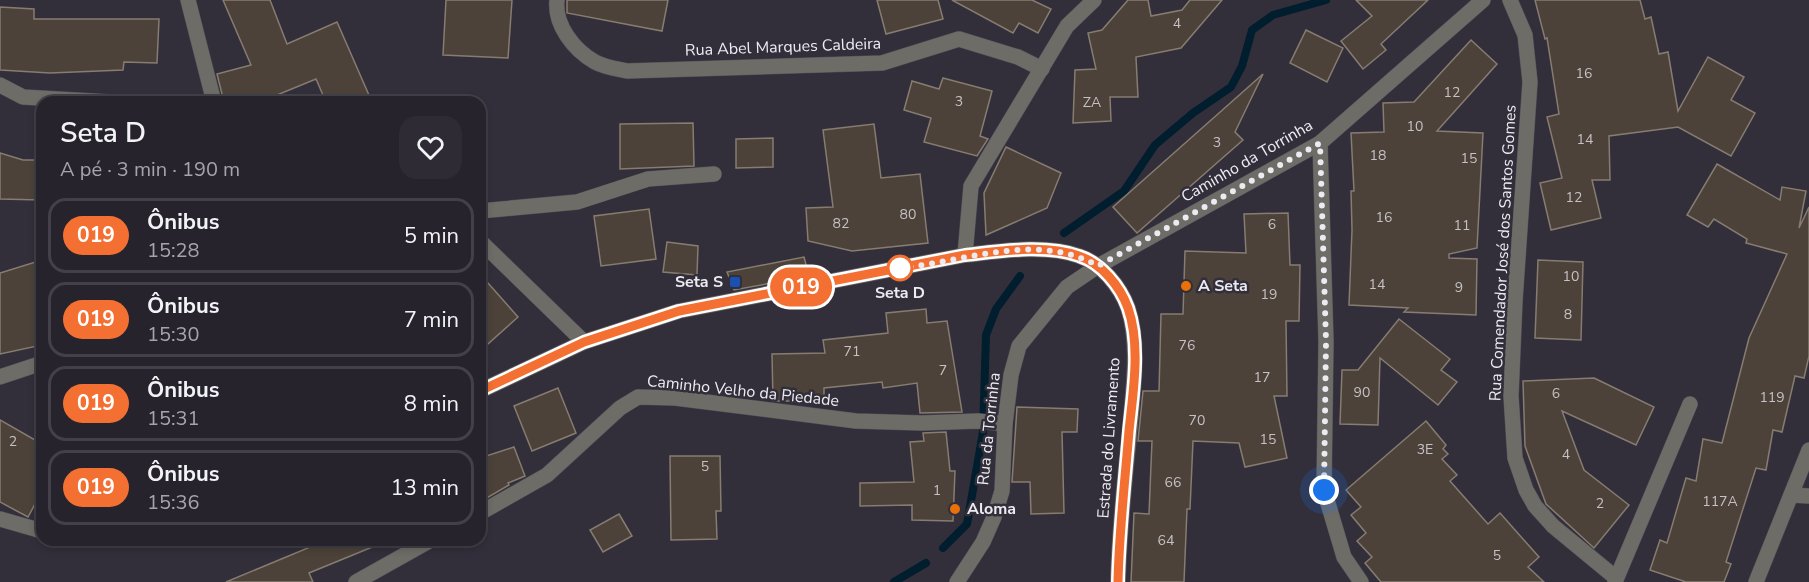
<!DOCTYPE html>
<html lang="pt">
<meta charset="utf-8">
<style>
body{margin:0;font-family:"Nunito Sans",sans-serif;background:#2e2b34;color:#f1f3f6;height:100vh;display:flex;flex-direction:column;font-size:22px;white-space:nowrap}
*{box-sizing:border-box;margin:0}
p{font-size:20px;color:#a4a4a9}
.icon{flex:none;width:33px;height:33px;fill:none;stroke:currentColor;stroke-width:2;stroke-linecap:round;stroke-linejoin:round}
.map{position:relative;flex:1;overflow:hidden}
.side{position:absolute;left:36px;top:96px;width:450px;height:450px;display:flex;flex-direction:column;background:#26232c;border-radius:18px;box-shadow:0 3px 9px #0003,0 0 0 2px #424048}
.side>*{flex:none}
.badge{padding:0 12px;border-radius:20px;font-size:21px;line-height:39px}
.you{position:absolute;width:30px;height:30px;margin:-15px;border:4px solid #fff;border-radius:50%;background:#1a73e8;box-shadow:0 0 0 9px #1a73e833}
.map>.badge{position:absolute;translate:-50% -50%;box-shadow:0 0 0 3px #fff}
.round{display:grid;place-items:center;flex:none;width:63px;height:63px;border-radius:18px;background:#2e2b34}
.head{display:flex;align-items:center;justify-content:space-between;height:102px;padding:0 24px}
h1{font-size:28px;font-weight:600;line-height:45px}
ul{padding:0;list-style:none}
li{display:flex;align-items:center;gap:18px;height:75px;margin:0 12px 9px;padding:0 12px;border:3px solid #424048;border-radius:18px}
li div{flex:1}
li b{display:block;font-size:22px}
li em{font-style:normal}
li .badge{min-width:66px;font-weight:700;text-align:center}
.map>svg:first-child{display:block}
.lines{fill:none;stroke-linecap:round;stroke-linejoin:round}
.stream{stroke:#011e2e;stroke-width:8}
.building{fill:#4c4239;stroke:#867c71;stroke-width:1.5}
.minor-casing{stroke:#504d58;stroke-width:16}
.minor{stroke:#6e6c66;stroke-width:15}
.line-casing{stroke:#fff;stroke-width:14}
.line{stroke:#f37032;stroke-width:9}
.walk{stroke:#edebf2;stroke-width:6;stroke-dasharray:0 10.8}
.stop-dot{fill:#fff;stroke:#f37032;stroke-width:3}
.transit-dot{fill:#1a4fb4;stroke:#322f3b;stroke-width:2}
.food-dot{fill:#e8710a;stroke:#322f3b;stroke-width:2}
.labels{text-anchor:middle;dominant-baseline:central;stroke-width:5;stroke-linejoin:round;paint-order:stroke}
.number-label{font-size:14px;fill:#c5c1c4}
.street-label{font-size:16px;fill:#edebf2;stroke:#322f3b}
.poi-label{font-size:16px;font-weight:bold;fill:#edebf2;stroke:#322f3b;text-anchor:start}
.stop-label{font-size:16px;font-weight:bold;fill:#edebf2;stroke:#322f3b}
</style>
<div class="map">
<svg width="1809" height="582" viewBox="0 0 1809 582">
<rect width="100%" height="100%" fill="#322f3b"/>
<g class="lines">
<!-- stream -->
<g class="stream">
<polyline points="1064,233 1124,191 1155,145 1193,113 1231,87 1242,66 1252,30 1273,15 1326,0"/>
<polyline points="943,548 967,524 983,432 986,335 996,309 1020,276"/>
<polyline points="894,582 926,563"/>
</g>
</g>
<!-- building -->
<g class="building">
<polygon points="223,0 270,0 287,44 337,22 372,102 326,102 316,79 260,102 224,102 217,74 251,65"/>
<polygon points="446,0 512,0 508,58 443,55"/>
<polygon points="567,0 668,0 662,31 567,13"/>
<polygon points="877,0 938,0 943,19 886,34"/>
<polygon points="952,0 1032,0 1051,9 1038,33 1019,23 1013,33"/>
<polygon points="1128,0 1148,0 1151,16 1182,10 1190,0 1222,0 1181,48 1136,57 1138,97 1110,97 1111,121 1073,123 1075,70 1096,69 1088,33 1102,30"/>
<polygon points="1356,0 1428,0 1381,44 1386,50 1363,69 1341,41 1372,16"/>
<polygon points="1535,0 1640,0 1645,19 1651,17 1659,54 1668,52 1678,111 1708,57 1744,77 1731,100 1755,113 1731,156 1678,127 1609,136 1610,180 1592,180 1601,218 1551,230 1540,183 1562,178 1547,117 1559,114 1547,38 1545,39"/>
<polygon points="0,7 34,9 34,19 159,19 157,63 124,62 123,70 50,73 0,70"/>
<polygon points="1306,30 1343,48 1327,82 1290,63"/>
<polygon points="1471,40 1497,64 1437,131 1483,133 1477,248 1449,254 1449,258 1477,259 1476,315 1404,312 1408,308 1349,305 1352,230 1351,191 1354,191 1351,133 1384,132 1383,103 1414,102"/>
<polygon points="1263,74 1235,132 1243,140 1137,233 1113,207"/>
<polygon points="943,78 992,91 980,136 988,139 977,156 924,142 931,118 904,110 912,81 939,89"/>
<polygon points="693,123 694,166 620,169 620,124"/>
<polygon points="874,124 881,178 920,174 928,243 852,251 808,241 806,208 833,207 823,130"/>
<polygon points="773,138 773,167 736,168 736,139"/>
<polygon points="1006,147 1061,173 1047,208 986,235 984,193"/>
<polygon points="0,153 23,160 42,160 42,200 0,199"/>
<polygon points="1717,164 1780,200 1782,187 1806,191 1799,228 1809,207 1809,356 1804,378 1795,376 1782,432 1773,430 1766,470 1756,468 1726,562 1731,564 1724,582 1686,582 1650,570 1660,540 1667,543 1686,478 1696,481 1703,439 1722,443 1749,338 1787,254 1746,243 1747,239 1714,219 1708,227 1687,215"/>
<polygon points="649,209 656,259 601,266 594,216"/>
<polygon points="1288,213 1290,265 1300,265 1299,321 1286,321 1287,396 1274,396 1287,458 1245,467 1239,443 1193,441 1190,509 1187,509 1184,582 1131,582 1134,513 1149,514 1152,441 1138,441 1143,391 1159,391 1161,314 1183,314 1185,251 1246,253 1244,214"/>
<polygon points="667,242 698,246 697,275 663,272"/>
<polygon points="804,257 809,276 734,290 727,272"/>
<polygon points="42,260 42,345 0,354 0,273"/>
<polygon points="1538,260 1583,262 1581,340 1535,338"/>
<polygon points="480,274 518,317 480,351"/>
<polygon points="926,309 927,323 947,321 962,412 920,413 917,383 883,388 882,382 824,388 824,401 773,401 772,354 825,353 823,340 888,333 886,313"/>
<polygon points="1399,319 1450,359 1441,370 1457,382 1438,405 1380,358 1378,425 1340,424 1342,370 1358,370"/>
<polygon points="1594,378 1654,407 1636,445 1562,411 1584,470 1629,505 1594,548 1546,504 1525,446 1523,381"/>
<polygon points="558,388 576,433 532,451 514,406"/>
<polygon points="1017,407 1078,409 1077,432 1062,432 1064,513 1031,514 1030,482 1012,482"/>
<polygon points="0,420 42,444 42,491 28,517 0,502"/>
<polygon points="1426,421 1446,445 1443,449 1448,454 1442,459 1457,475 1450,481 1488,524 1500,513 1539,557 1528,567 1544,582 1381,582 1365,563 1372,557 1357,541 1366,533 1351,515 1361,507 1346,490"/>
<polygon points="946,432 950,471 955,471 953,521 912,520 912,505 860,506 860,483 914,482 910,442 924,441 923,433"/>
<polygon points="514,447 525,476 508,483 509,485 480,502 480,458"/>
<polygon points="670,456 720,456 721,511 716,511 717,539 671,540"/>
<polygon points="619,514 632,536 603,552 590,530"/>
<polygon points="327,540 387,541 309,573 313,582 226,582"/>
</g>
<g class="lines">
<defs>
<g id="minor">
<polyline points="188,0 214,102"/>
<path d="M557,0C554,25 574,50 595,62C604,67 617,69 627,71L882,63L959,39L1018,57L1042,69"/>
<polyline points="1510,0 1525,35 1530,82 1515,301 1511,396 1515,458 1526,490 1535,506 1553,526 1616,578"/>
<polyline points="0,85 23,97 110,102"/>
<polyline points="1320,143 1326,341 1324,490 1344,557 1361,582"/>
<polyline points="480,211 577,202 648,179 714,174"/>
<polyline points="480,241 584,342"/>
<polyline points="965,255 971,186 1067,26 1094,0"/>
<polyline points="0,377 42,363"/>
<path d="M480,391L584,342L679,311L965,255C1001,251 1045,244 1079,256C1101,263 1120,286 1128,308C1140,344 1133,389 1130,427C1125,478 1119,530 1118,582"/>
<polyline points="1791,495 1809,496"/>
<polyline points="480,513 547,475 620,408 638,397 675,398 856,421 922,423 978,421 1005,424"/>
<polyline points="0,519 42,531"/>
<polyline points="128,540 138,540"/>
<polyline points="356,582 431,540"/>
<polyline points="957,582 983,542 994,517 1002,491 1005,424 1011,375 1019,346 1067,287 1098,266 1320,143 1483,0"/>
<polyline points="1615,582 1690,404"/>
<polyline points="1756,582 1809,450"/>
</g>
</defs>
<!-- minor casing -->
<use href="#minor" class="minor-casing"/>
<!-- minor -->
<use href="#minor" class="minor"/>
</g>
<g class="lines">
<defs>
<path id="line" d="M480,391L584,342L679,311L965,255C1001,251 1045,244 1079,256C1101,263 1120,286 1128,308C1141,346 1133,392 1129,431C1125,481 1119,532 1118,582"/>
</defs>
<!-- line casing -->
<use href="#line" class="line-casing"/>
<!-- line -->
<use href="#line" class="line"/>
<!-- walk -->
<path class="walk" d="M900,268C965,262 1036,231 1098,266L1320,143L1326,341L1324,490"/>
</g>
<!-- markers -->
<circle class="stop-dot" cx="900" cy="268" r="12"/>
<rect class="transit-dot" x="729" y="276" width="12" height="12" rx="3"/>
<g class="food-dot">
<circle cx="1186" cy="286" r="6"/>
<circle cx="955" cy="509" r="6"/>
</g>
<g class="labels">
<!-- number labels -->
<g class="number-label">
<text x="1177" y="23">4</text>
<text x="1584" y="73">16</text>
<text x="1452" y="92">12</text>
<text x="959" y="101">3</text>
<text x="1092" y="102">ZA</text>
<text x="1415" y="126">10</text>
<text x="1585" y="139">14</text>
<text x="1217" y="142">3</text>
<text x="1378" y="155">18</text>
<text x="1469" y="158">15</text>
<text x="1574" y="197">12</text>
<text x="908" y="214">80</text>
<text x="1384" y="217">16</text>
<text x="841" y="223">82</text>
<text x="1272" y="224">6</text>
<text x="1462" y="225">11</text>
<text x="1571" y="276">10</text>
<text x="1377" y="284">14</text>
<text x="1459" y="287">9</text>
<text x="1269" y="294">19</text>
<text x="1568" y="314">8</text>
<text x="1187" y="345">76</text>
<text x="852" y="351">71</text>
<text x="943" y="370">7</text>
<text x="1262" y="377">17</text>
<text x="1362" y="392">90</text>
<text x="1556" y="393">6</text>
<text x="1772" y="397">119</text>
<text x="1197" y="420">70</text>
<text x="1268" y="439">15</text>
<text x="13" y="441">2</text>
<text x="1425" y="449">3E</text>
<text x="1566" y="454">4</text>
<text x="705" y="466">5</text>
<text x="1173" y="482">66</text>
<text x="937" y="490">1</text>
<text x="1720" y="501">117A</text>
<text x="1600" y="503">2</text>
<text x="1166" y="540">64</text>
<text x="1497" y="555">5</text>
</g>
<!-- street labels -->
<g class="street-label">
<text transform="translate(783 47) rotate(-2)">Rua Abel Marques Caldeira</text>
<text transform="translate(1247 161) rotate(-30)">Caminho da Torrinha</text>
<text transform="translate(1503 253) rotate(-87)">Rua Comendador José dos Santos Gomes</text>
<text transform="translate(743 391) rotate(6)">Caminho Velho da Piedade</text>
<text transform="translate(989 429) rotate(-84)">Rua da Torrinha</text>
<text transform="translate(1109 438) rotate(-86)">Estrada do Livramento</text>
</g>
<!-- poi labels -->
<g class="poi-label">
<text x="723" y="282" text-anchor="end">Seta S</text>
<text x="1198" y="286">A Seta</text>
<text x="967" y="509">Aloma</text>
</g>
<!-- stop labels -->
<g class="stop-label">
<text x="900" y="293">Seta D</text>
</g>
</g>
</svg>
<div class="you" style="left:1324px;top:490px"></div>
<b class="badge" style="left:801px;top:287px;background:#f37032;color:#fff">019</b>
<section class="side">
<div class="head"><div><h1>Seta D</h1><p>A pé · 3 min · 190 m</p></div><a class="round"><svg class="icon" aria-label="heart" viewBox="0 0 24 24"><path d="M12 20l-8-8c-3-5 5-10 8-4 3-6 11-1 8 4z"/></svg></a></div>
<ul>
<li><span class="badge" style="background:#f37032;color:#fff">019</span><div><b>Ônibus</b><p>15:28</p></div><em>5 min</em></li>
<li><span class="badge" style="background:#f37032;color:#fff">019</span><div><b>Ônibus</b><p>15:30</p></div><em>7 min</em></li>
<li><span class="badge" style="background:#f37032;color:#fff">019</span><div><b>Ônibus</b><p>15:31</p></div><em>8 min</em></li>
<li><span class="badge" style="background:#f37032;color:#fff">019</span><div><b>Ônibus</b><p>15:36</p></div><em>13 min</em></li>
</ul>
</section>
</div>
